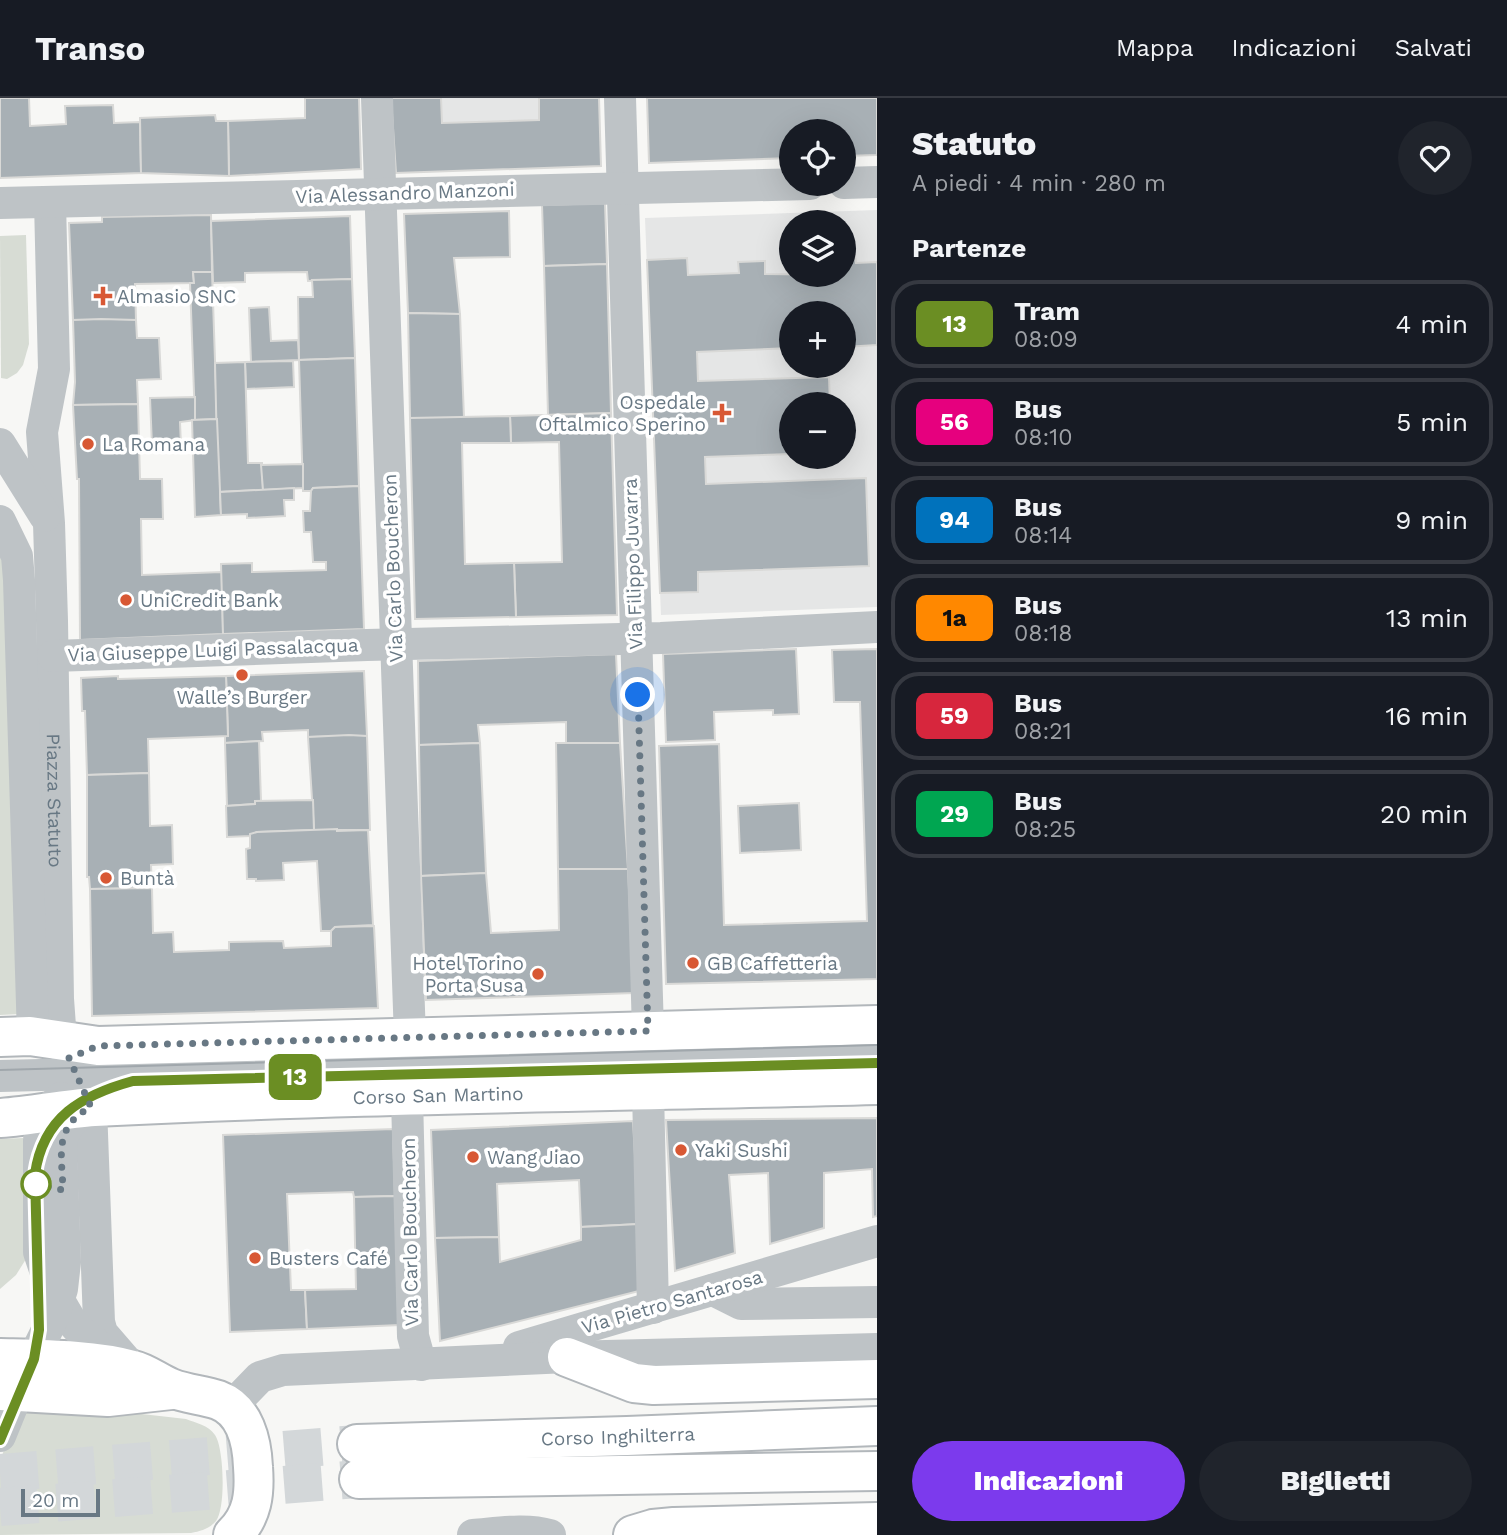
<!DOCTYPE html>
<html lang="it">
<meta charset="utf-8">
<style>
body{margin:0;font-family:"Work Sans",sans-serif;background:#20242c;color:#f1f3f6;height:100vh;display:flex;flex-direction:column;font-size:26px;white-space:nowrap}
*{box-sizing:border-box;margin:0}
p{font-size:23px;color:#9ea1a6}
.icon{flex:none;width:38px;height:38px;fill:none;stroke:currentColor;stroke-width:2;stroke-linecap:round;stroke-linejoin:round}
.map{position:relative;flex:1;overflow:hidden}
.side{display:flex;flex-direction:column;background:#171b24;width:630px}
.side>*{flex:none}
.badge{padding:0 14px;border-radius:10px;font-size:24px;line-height:46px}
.buttons{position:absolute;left:779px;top:21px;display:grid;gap:14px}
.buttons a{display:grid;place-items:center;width:77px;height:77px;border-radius:50%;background:#171b24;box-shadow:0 7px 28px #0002;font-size:35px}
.scale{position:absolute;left:21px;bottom:18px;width:79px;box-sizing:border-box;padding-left:7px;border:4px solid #687884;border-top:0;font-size:19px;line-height:24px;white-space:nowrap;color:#687884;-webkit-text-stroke:5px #fff;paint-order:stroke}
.you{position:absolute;width:35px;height:35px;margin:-18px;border:5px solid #fff;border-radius:50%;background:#1a73e8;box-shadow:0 0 0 10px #1a73e833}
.map>.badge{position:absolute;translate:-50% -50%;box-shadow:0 0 0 4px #fff}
h2{padding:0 35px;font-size:26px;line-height:63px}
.round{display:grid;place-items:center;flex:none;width:74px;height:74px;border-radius:37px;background:#20242c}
.headline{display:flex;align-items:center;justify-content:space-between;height:119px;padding:0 35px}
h1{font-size:33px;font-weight:800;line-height:52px}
.action{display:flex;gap:14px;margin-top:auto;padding:14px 35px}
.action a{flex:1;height:80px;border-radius:42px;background:#7c3aed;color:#fff;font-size:28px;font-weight:800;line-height:80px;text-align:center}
.action a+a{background:#20242c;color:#f1f3f6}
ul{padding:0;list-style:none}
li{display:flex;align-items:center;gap:21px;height:88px;margin:0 14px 10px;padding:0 21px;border:4px solid #363941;border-radius:28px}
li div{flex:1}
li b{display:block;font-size:26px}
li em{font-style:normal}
li .badge{min-width:77px;font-weight:700;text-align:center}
header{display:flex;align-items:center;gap:42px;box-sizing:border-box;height:98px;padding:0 35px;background:#171b24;border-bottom:2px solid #363941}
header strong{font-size:33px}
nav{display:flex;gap:38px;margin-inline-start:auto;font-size:24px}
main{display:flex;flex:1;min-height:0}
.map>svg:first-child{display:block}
.built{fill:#e5e6e6;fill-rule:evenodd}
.green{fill:#d7dcd4}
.building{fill:#a8b0b5;stroke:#d9d9d7;stroke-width:2}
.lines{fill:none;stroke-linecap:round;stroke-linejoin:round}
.major-tunnel{stroke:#d3d7d9;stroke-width:38;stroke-dasharray:38 19;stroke-linecap:butt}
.major-casing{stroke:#b2b7bb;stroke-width:42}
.minor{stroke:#bec3c6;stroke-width:32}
.major{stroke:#fff;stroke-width:38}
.tram{stroke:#a0a7ac;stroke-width:2}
.line-casing{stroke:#fff;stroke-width:16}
.line{stroke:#6b8e23;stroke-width:10}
.walk{stroke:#687884;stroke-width:7;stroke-dasharray:0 12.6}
.poi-dot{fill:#d85834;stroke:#fff;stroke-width:2.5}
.stop-dot{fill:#fff;stroke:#6b8e23;stroke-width:3.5}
.labels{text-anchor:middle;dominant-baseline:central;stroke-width:7;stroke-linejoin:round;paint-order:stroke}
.street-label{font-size:19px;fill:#687884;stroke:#fff}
.poi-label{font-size:19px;fill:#687884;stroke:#fff;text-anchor:start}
</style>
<header>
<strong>Transo</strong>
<nav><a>Mappa</a><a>Indicazioni</a><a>Salvati</a></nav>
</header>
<main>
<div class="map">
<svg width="877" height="1437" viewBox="0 0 877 1437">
<rect width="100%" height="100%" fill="#f7f7f5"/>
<!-- built -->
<g class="built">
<polygon points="391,0 599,0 601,68 396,75"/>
<path d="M877,112V509L661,517L645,120ZM791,124H844V177H791ZM791,215H844V268H791ZM791,306H844V359H791Z"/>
</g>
<!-- green -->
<g class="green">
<polygon points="26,137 29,246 23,267 17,275 7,281 1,280 0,138"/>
<polygon points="0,434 6,446 20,916 0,917"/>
<polygon points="23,1040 27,1046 26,1161 16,1177 0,1191 0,1041"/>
<path d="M20,1309L89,1310L186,1321C196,1325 208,1327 215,1337C224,1350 226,1410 216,1423C209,1431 201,1433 191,1435L0,1437V1363Z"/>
</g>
<!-- building -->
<g class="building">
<polygon points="0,0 29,0 30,28 66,26 65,8 113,7 114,25 140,24 141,75 0,80"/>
<polygon points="305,0 359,0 361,71 229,78 228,23 305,20"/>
<polygon points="391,0 441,0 442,25 539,22 539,0 599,0 601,68 396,75"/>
<polygon points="647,0 877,0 877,57 844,58 844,33 791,33 791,60 649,65"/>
<polygon points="215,17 216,23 228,23 229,78 141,75 140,20"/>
<polygon points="605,105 607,166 544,168 542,107"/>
<polygon points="509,113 510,159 454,160 460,216 408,215 404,116"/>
<polygon points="211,117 212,174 193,174 194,185 135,186 136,222 73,222 69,125 102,124 102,119"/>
<polygon points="350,118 352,181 308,183 307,174 245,175 245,184 213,185 211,123"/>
<polygon points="844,157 855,157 856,165 877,164 877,247 844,249 844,215 791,215 791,250 697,254 698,283 829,279 830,306 791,306 791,356 705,359 706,386 866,380 869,468 698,474 698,494 660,495 647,162 687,160 688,177 739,175 738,164 765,163 765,176 844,177"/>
<polygon points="607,166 611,315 548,317 544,168"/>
<polygon points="193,174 212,174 217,321 195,322 190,185 194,185"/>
<polygon points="352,181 355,260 299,262 298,199 313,199 312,182"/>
<polygon points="269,209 271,243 298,242 299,262 251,264 249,210"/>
<polygon points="408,215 460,216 464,320 410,320"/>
<polygon points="101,221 136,222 137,240 159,240 161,281 137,282 138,306 73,307 75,284 73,222"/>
<polygon points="355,260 359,388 313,390 311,393 303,393 299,262"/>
<polygon points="293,263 294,289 246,291 245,264"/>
<polygon points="245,264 248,365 262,365 263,392 218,394 215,265"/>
<polygon points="195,299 195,322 180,324 181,348 152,348 150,300"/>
<polygon points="138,306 140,381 162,381 163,421 141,421 142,477 222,474 223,536 80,542 79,381 77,381 73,307"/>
<polygon points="611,315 617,517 516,519 514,465 562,464 559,344 511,345 510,318"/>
<polygon points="510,318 511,345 462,345 465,466 514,465 516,519 415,521 410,320"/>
<polygon points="217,321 221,417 195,419 192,322"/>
<polygon points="303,366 303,390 263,392 261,367"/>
<polygon points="359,388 364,531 223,536 221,466 252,465 252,474 326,472 326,464 313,464 311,434 304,434 303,413 310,413 311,393 313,390"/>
<polygon points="294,390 294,402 284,402 285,418 247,420 247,416 221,417 220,394"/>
<polygon points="796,551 799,616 773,617 773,612 714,614 715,642 666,644 663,556"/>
<polygon points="877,551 877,881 666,886 659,648 719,646 724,827 867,823 860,604 834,604 832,552"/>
<polygon points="616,556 620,645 566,645 566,624 478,627 480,645 419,647 418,563"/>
<polygon points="364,573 367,638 308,639 308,632 262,634 263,643 225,645 225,638 228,638 226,578"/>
<polygon points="118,578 118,581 226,578 228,638 148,641 149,675 87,677 85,613 82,613 81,580"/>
<polygon points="349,637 367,638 370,732 314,732 308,639"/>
<polygon points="259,643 261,703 255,703 255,706 227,708 225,645"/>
<polygon points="480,645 486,775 421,778 419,647"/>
<polygon points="556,645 620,645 628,771 558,771"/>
<polygon points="149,675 150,728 172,727 173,766 151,767 152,790 90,791 89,779 87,779 87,677"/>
<polygon points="313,702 314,732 257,734 250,738 227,739 226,708 255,706 255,703"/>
<polygon points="799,705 801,752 740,755 738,708"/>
<polygon points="337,731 337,733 368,732 373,827 335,829 331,833 321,833 317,763 283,765 284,782 256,783 256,781 247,781 246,751 250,750 250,736 257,734"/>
<polygon points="558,771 628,771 634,895 426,902 421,778 486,775 491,835 559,832"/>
<polygon points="152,790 153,835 173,834 174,854 229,852 229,844 283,843 284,850 331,848 331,833 335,829 374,828 378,910 92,918 90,791"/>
<polygon points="877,1020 877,1118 873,1119 872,1071 824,1075 824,1130 770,1146 768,1075 729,1077 735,1155 675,1173 666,1022"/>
<polygon points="633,1023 639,1126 581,1129 579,1082 497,1086 499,1139 435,1140 431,1032"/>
<polygon points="393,1031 395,1098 354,1099 353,1094 287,1096 291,1192 305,1192 307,1231 230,1234 223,1037"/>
<polygon points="395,1098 400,1227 307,1231 305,1192 356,1191 354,1099"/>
<polygon points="639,1126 639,1193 440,1243 435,1140 499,1139 500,1164 581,1142 581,1129"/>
</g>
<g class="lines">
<!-- major-tunnel -->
<g class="major-tunnel">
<polyline points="0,1375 357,1346"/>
<polyline points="0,1409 359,1381"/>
</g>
<defs>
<g id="major">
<polyline points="0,939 30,938 98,948 877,927"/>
<path id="s2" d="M0,1020C32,1018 63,1011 94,1009C355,996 616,994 877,987"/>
<polyline points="567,1259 634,1285 654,1287 877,1281"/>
<path d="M0,1260C41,1261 94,1261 133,1272C146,1275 158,1285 171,1290C186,1296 203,1297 218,1302C245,1312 252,1344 253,1369C255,1395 253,1418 233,1437"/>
<polyline points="0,1293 108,1299 171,1292"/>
<path id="s3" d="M357,1346L627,1338L877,1328"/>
<polyline points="359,1381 877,1373"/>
<polyline points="633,1437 653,1431 674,1429 877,1424"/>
</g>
</defs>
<!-- major casing -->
<use href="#major" class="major-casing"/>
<!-- minor -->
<g class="minor">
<polyline points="377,0 410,940"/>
<polyline points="620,0 648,933"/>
<polyline points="844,85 877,84"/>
<path id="s1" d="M50,104L54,271L42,334L49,425L52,523L58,901L61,942L91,1009L99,1224L102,1235L134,1272"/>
<polyline points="0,105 810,86"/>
<polyline points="0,346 45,418"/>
<polyline points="0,423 17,458 19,482 33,939"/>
<polyline points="53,558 367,547 661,540 877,529"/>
<polyline points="0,978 877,957"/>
<polyline points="648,993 653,1210"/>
<polyline points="407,999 413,1238 421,1267"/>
<polyline points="61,1000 52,1008 39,1042 39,1154 50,1187 71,1223 81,1234 109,1256"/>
<polyline points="713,1192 741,1206 877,1204"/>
<polyline points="519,1249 877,1143"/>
<polyline points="230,1310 260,1279 283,1272 567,1259 877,1251"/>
<path d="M0,1338L24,1279L52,1222L62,1191L65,1164L61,1044C65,1028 75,1018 89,1010"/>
<path d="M473,1437C498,1435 526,1430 550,1437"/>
</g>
<!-- major -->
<use href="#major" class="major"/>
<!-- tram -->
<g class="tram">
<polyline points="0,972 877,947"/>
<path d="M0,1342L34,1261L39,1232L35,1076C43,1019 82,997 133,983L877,965"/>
</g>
</g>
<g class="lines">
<defs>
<path id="line" d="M0,1342L34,1261L39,1232L35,1076C43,1019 82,997 133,983L877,965"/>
</defs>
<!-- line casing -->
<use href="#line" class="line-casing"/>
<!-- line -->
<use href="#line" class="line"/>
<!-- walk -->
<path class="walk" d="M36,1086L63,1092C62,1056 53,1029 91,1009L69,960L98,948L648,933L638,597"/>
</g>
<!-- markers -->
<g class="poi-dot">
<path d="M99.5 187.5h7v7h7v7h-7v7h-7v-7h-7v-7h7z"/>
<path d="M718.5 304.5h7v7h7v7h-7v7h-7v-7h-7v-7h7z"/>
<circle cx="88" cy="346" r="7"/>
<circle cx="126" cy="502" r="7"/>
<circle cx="242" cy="577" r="7"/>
<circle cx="106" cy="780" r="7"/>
<circle cx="693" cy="865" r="7"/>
<circle cx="538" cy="876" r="7"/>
<circle cx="681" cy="1052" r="7"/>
<circle cx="473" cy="1059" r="7"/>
<circle cx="255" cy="1160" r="7"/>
</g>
<circle class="stop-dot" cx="36" cy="1086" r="14"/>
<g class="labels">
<!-- street labels -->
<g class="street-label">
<text transform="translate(405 95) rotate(-2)">Via Alessandro Manzoni</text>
<text transform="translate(633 466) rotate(-92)">Via Filippo Juvarra</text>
<text transform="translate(393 470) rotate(-92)">Via Carlo Boucheron</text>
<text transform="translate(213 552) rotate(-2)">Via Giuseppe Luigi Passalacqua</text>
<text stroke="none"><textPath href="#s1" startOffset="600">Piazza Statuto</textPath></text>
<text stroke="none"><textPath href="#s2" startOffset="439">Corso San Martino</textPath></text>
<text transform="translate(410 1134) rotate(-91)">Via Carlo Boucheron</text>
<text transform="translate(672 1204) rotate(-16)">Via Pietro Santarosa</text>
<text stroke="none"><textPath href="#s3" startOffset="261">Corso Inghilterra</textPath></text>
</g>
<!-- poi labels -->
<g class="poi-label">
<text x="117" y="198">Almasio SNC</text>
<text x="706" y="304" text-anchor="end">Ospedale<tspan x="706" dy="22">Oftalmico Sperino</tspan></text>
<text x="102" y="346">La Romana</text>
<text x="140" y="502">UniCredit Bank</text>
<text x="242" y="599" text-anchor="middle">Walle’s Burger</text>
<text x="120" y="780">Buntà</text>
<text x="524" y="865" text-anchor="end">Hotel Torino<tspan x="524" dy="22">Porta Susa</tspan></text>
<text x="707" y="865">GB Caffetteria</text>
<text x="695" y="1052">Yaki Sushi</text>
<text x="487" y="1059">Wang Jiao</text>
<text x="269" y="1160">Busters Café</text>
</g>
</g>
</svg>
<div class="buttons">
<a><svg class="icon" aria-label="locate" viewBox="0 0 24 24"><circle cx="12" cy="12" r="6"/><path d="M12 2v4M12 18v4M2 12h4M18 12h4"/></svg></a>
<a><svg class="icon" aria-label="layers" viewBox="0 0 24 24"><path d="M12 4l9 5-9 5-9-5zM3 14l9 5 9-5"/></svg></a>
<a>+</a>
<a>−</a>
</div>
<div class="scale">20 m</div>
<div class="you" style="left:638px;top:597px"></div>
<b class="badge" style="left:295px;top:979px;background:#6b8e23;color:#fff">13</b>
</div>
<section class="side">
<div class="headline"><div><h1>Statuto</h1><p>A piedi · 4 min · 280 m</p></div><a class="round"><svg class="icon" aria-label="heart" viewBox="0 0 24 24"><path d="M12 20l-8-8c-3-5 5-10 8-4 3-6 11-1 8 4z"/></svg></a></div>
<h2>Partenze</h2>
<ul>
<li><span class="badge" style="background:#6b8e23;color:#fff">13</span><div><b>Tram</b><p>08:09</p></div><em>4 min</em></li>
<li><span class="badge" style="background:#e6007e;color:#fff">56</span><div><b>Bus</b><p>08:10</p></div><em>5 min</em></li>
<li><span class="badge" style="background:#0072bc;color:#fff">94</span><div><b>Bus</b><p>08:14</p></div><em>9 min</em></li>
<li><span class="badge" style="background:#f80;color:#111">1a</span><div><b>Bus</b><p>08:18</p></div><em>13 min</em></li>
<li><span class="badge" style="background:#d7263d;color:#fff">59</span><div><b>Bus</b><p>08:21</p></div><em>16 min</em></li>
<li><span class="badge" style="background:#00a651;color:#fff">29</span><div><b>Bus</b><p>08:25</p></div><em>20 min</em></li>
</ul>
<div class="action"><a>Indicazioni</a><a>Biglietti</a></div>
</section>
</main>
